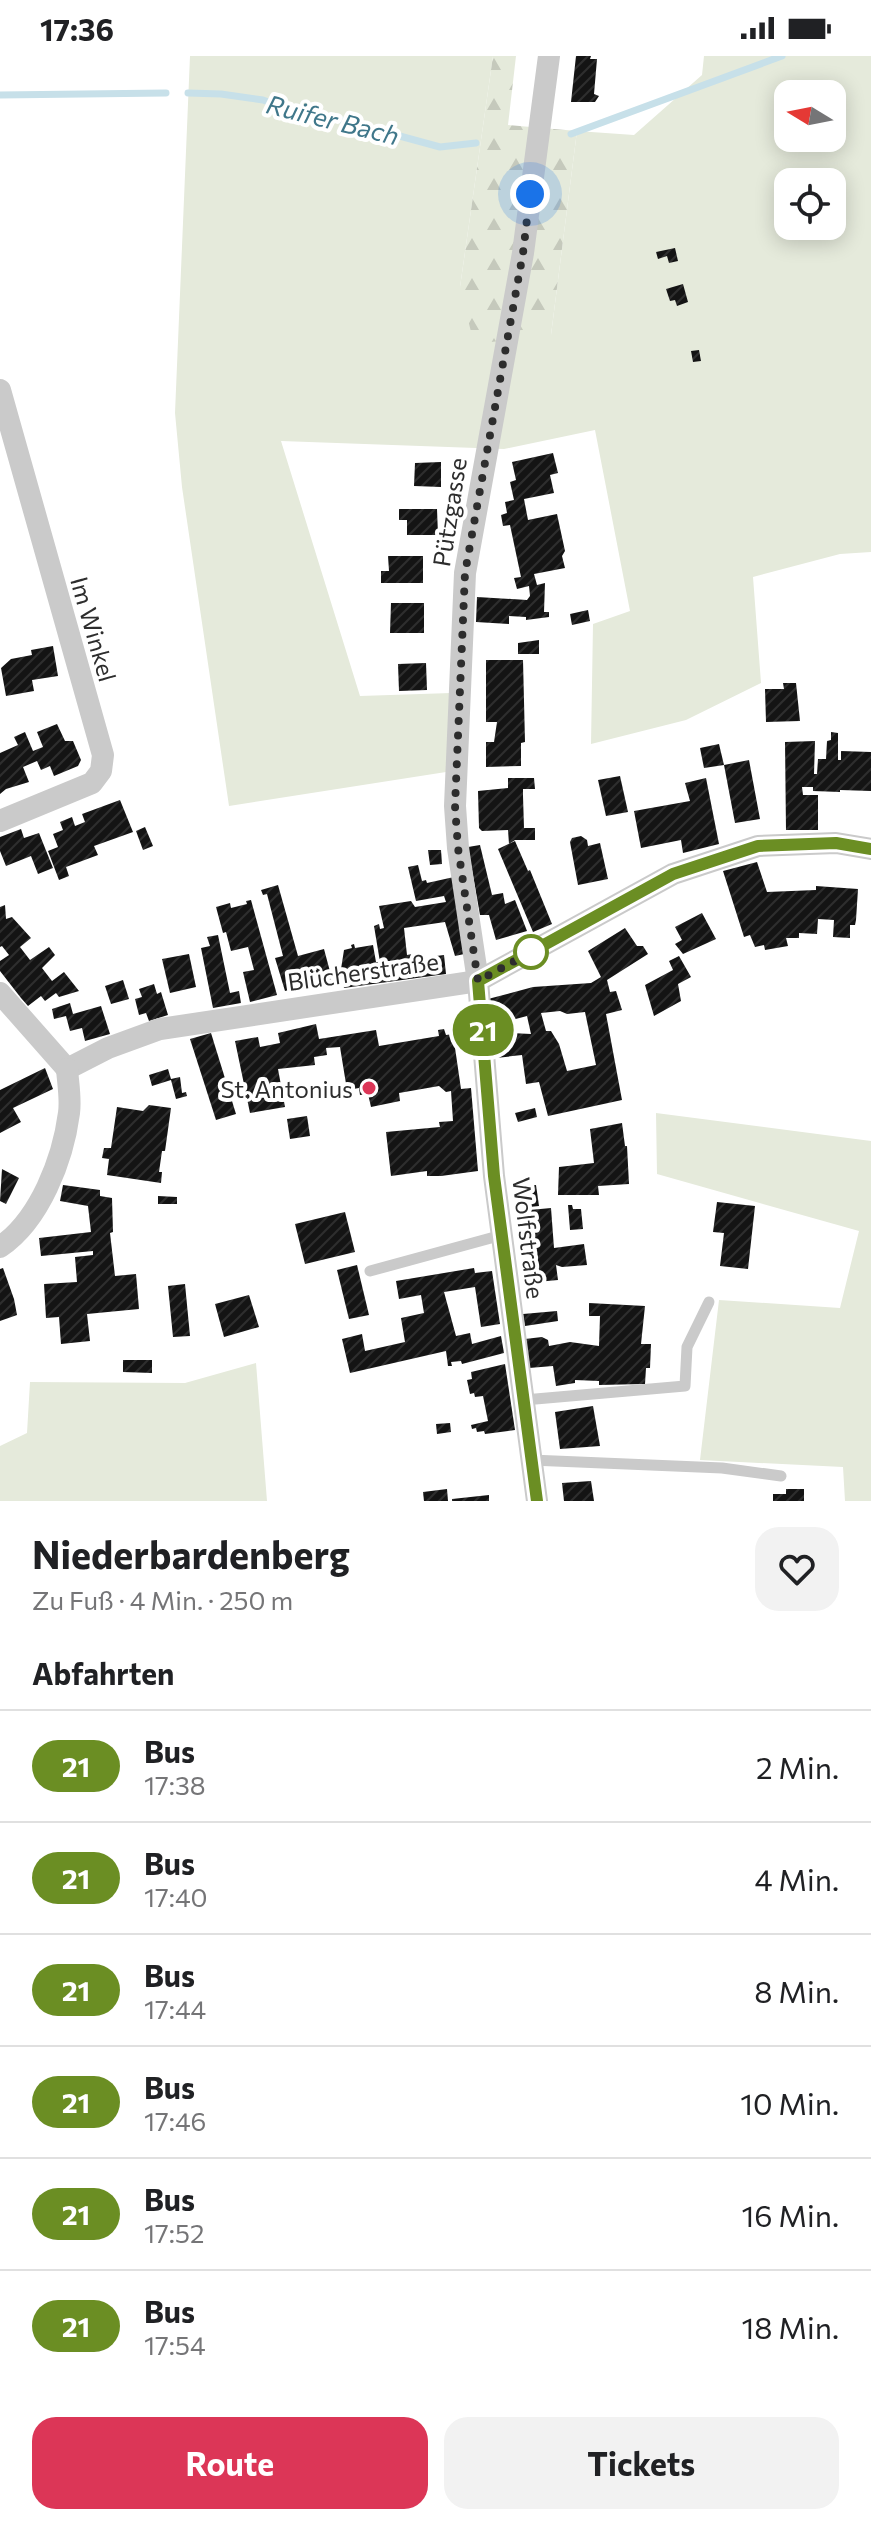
<!DOCTYPE html>
<html lang="de">
<meta charset="utf-8">
<style>
body{margin:0;font-family:Commissioner,sans-serif;background:#f2f2f2;color:#202124;height:100vh;display:flex;flex-direction:column;font-size:30px;white-space:nowrap}
*{box-sizing:border-box;margin:0}
p{font-size:26px;color:#757577}
.icon{flex:none;width:44px;height:44px;fill:none;stroke:currentColor;stroke-width:2;stroke-linecap:round;stroke-linejoin:round}
.map{position:relative;height:1445px;overflow:hidden}
.sheet{display:flex;flex-direction:column;background:#fff;flex:1}
.sheet>*{flex:none}
.badge{padding:0 16px;border-radius:26px;font-size:28px;line-height:52px}
.needle{width:52px;rotate:280deg}
.fabs{position:absolute;left:774px;top:24px;display:grid;gap:16px}
.fabs a{display:grid;place-items:center;width:72px;height:72px;border-radius:16px;background:#fff;box-shadow:0 4px 20px #0003;font-size:40px}
.you{position:absolute;width:40px;height:40px;margin:-20px;border:6px solid #fff;border-radius:50%;background:#1a73e8;box-shadow:0 0 0 12px #1a73e833}
.map>.badge{position:absolute;translate:-50% -50%;box-shadow:0 0 0 4px #fff}
h2{padding:0 32px;font-size:30px;line-height:72px}
.round{display:grid;place-items:center;flex:none;width:84px;height:84px;border-radius:24px;background:#f2f2f2}
.headline{display:flex;align-items:center;justify-content:space-between;height:136px;padding:0 32px}
h1{font-size:38px;font-weight:700;line-height:60px}
.primary-button{display:flex;gap:16px;margin-top:auto;padding:16px 32px}
.primary-button a{flex:1;height:92px;border-radius:24px;background:#dc3657;color:#fff;font-size:32px;font-weight:700;line-height:92px;text-align:center}
.primary-button a+a{background:#f2f2f2;color:#202124}
ul{padding:0;list-style:none}
li{display:flex;align-items:center;gap:24px;height:112px;padding:0 32px;border-top:2px solid #e0e0e0}
li div{flex:1}
li b{display:block;font-size:30px}
li em{font-style:normal}
li .badge{min-width:88px;font-weight:700;text-align:center}
.status{display:flex;justify-content:space-between;align-items:center;height:56px;padding:0 40px;background:#fff;direction:ltr}
.status svg{height:22px;fill:currentColor}
.map>svg:first-child{display:block}
.grass{fill:#e5eadb;fill-rule:evenodd}
.forest{fill:url(#forest-firs)}
.lines{fill:none;stroke-linecap:round;stroke-linejoin:round}
.stream{stroke:#c7e0e9;stroke-width:7}
.building{fill:url(#building-hatch);fill-rule:evenodd}
.service{stroke:#cacaca;stroke-width:11}
.minor{stroke:#cacaca;stroke-width:22}
.line-casing{stroke:#fff;stroke-width:18}
.line{stroke:#6b8e23;stroke-width:12}
.walk{stroke:#2d2d2d;stroke-width:8;stroke-dasharray:0 14.4}
.stop-dot{fill:#fff;stroke:#6b8e23;stroke-width:4}
.poi-dot{fill:#dc3657;stroke:#fff;stroke-width:3}
.labels{text-anchor:middle;dominant-baseline:central;stroke-width:8;stroke-linejoin:round;paint-order:stroke}
.street-label{font-size:24px;fill:#2d2d2d;stroke:#fff}
.poi-label{font-size:24px;fill:#2d2d2d;stroke:#fff;text-anchor:end}
.water-label{font-size:26px;font-style:italic;fill:#3f778a;stroke:#fff}
</style>
<div class="status"><b>17:36</b><svg viewBox="0 0 49 12"><path d="M0 12V9h3v3zM5 12V6h3v6zM10 12V3h3v9zM15 12V0h3v12zM26 1h20v11H26zM47 4h2v5h-2z"/></svg></div>
<div class="map">
<svg width="871" height="1445" viewBox="0 0 871 1445">
<defs>
<pattern id="forest-firs" width="22" height="20" patternUnits="userSpaceOnUse" patternTransform="scale(2)"><rect width="22" height="20" fill="#e5eadb"/><path d="M5 1l3.5 6h-7zM16 11l3.5 6h-7z" fill="#c5c9bc"/></pattern>
<pattern id="building-hatch" width="6" height="6" patternUnits="userSpaceOnUse" patternTransform="scale(2)"><rect width="6" height="6" fill="#141414"/><path d="M-1 1l2-2M0 6l6-6M5 7l2-2" fill="none" stroke="#2e2e2e"/></pattern>
</defs>
<rect width="100%" height="100%" fill="#fff"/>
<!-- grass -->
<g class="grass">
<path d="M190,0H493L460,231L551,279L577,75L634,79L702,19L704,0H871V496L840,498L753,521L761,627L686,664L591,688L593,568L630,555L595,374L504,393L281,385L360,640L451,637L446,716L229,750L182,431L175,357ZM788,38H832V82H788ZM788,126H832V170H788Z"/>
<polygon points="656,1057 871,1085 871,1445 845,1445 843,1411 700,1404 719,1244 840,1252 859,1175 657,1118"/>
<polygon points="256,1307 267,1445 0,1445 0,1390 27,1377 30,1326 185,1327"/>
</g>
<!-- forest -->
<polygon class="forest" points="493,0 516,0 508,69 577,75 551,279 474,288 460,231"/>
<g class="lines">
<!-- stream -->
<g class="stream">
<polyline points="188,37 221,38 263,44 297,56 330,61 440,91 476,87"/>
<polyline points="0,39 166,37"/>
<polyline points="571,78 782,0"/>
</g>
</g>
<!-- building -->
<g class="building">
<polygon points="576,0 591,0 590,3 597,3 594,38 599,40 595,46 571,46"/>
<polygon points="675,192 678,205 669,207 667,200 658,203 656,196"/>
<polygon points="683,228 688,246 677,250 675,244 670,245 666,233"/>
<polygon points="699,294 701,305 693,306 691,295"/>
<polygon points="553,397 558,417 550,419 554,437 524,443 528,464 557,458 565,495 562,500 565,512 534,518 537,529 545,527 544,556 549,556 549,561 526,564 526,561 509,560 509,568 476,566 477,541 527,544 530,540 529,530 517,533 514,522 521,521 510,469 503,470 501,459 507,457 505,446 514,444 510,426 516,424 512,406"/>
<polygon points="441,406 441,431 414,430 415,407"/>
<polygon points="399,453 437,453 438,479 407,479 407,464 399,464"/>
<polygon points="388,500 423,500 423,527 381,527 381,515 389,515"/>
<polygon points="391,547 424,547 424,577 390,577"/>
<polygon points="588,554 590,565 572,569 570,558"/>
<polygon points="539,584 539,598 518,598 518,587"/>
<polygon points="53,590 58,620 32,624 34,635 6,640 1,612 11,603 32,599 31,594"/>
<polygon points="486,604 523,604 525,686 521,687 521,710 486,711 486,686 494,686 497,666 486,666"/>
<polygon points="426,607 427,634 399,635 398,608"/>
<polygon points="783,627 796,627 800,665 766,666 765,633 784,633"/>
<polygon points="57,668 65,685 73,685 81,704 78,710 54,720 50,710 41,714 37,705 23,711 29,726 6,733 0,738 0,697 18,689 14,681 25,676 33,695 43,691 37,676"/>
<polygon points="831,676 838,677 838,704 841,704 841,695 871,696 871,735 840,734 840,736 813,735 813,731 802,731 803,739 818,739 818,774 786,774 785,686 815,685 814,718 817,718 818,703 826,703 827,685 831,684"/>
<polygon points="719,688 724,709 749,704 760,763 735,767 724,709 704,712 700,692"/>
<polygon points="620,720 628,756 606,760 598,724"/>
<polygon points="508,722 534,722 535,733 523,733 523,740 524,772 535,772 535,784 515,784 509,788 508,774 482,775 479,772 478,735 508,732"/>
<polygon points="706,722 719,788 683,797 681,784 641,792 634,755 690,745 685,727"/>
<polygon points="120,744 133,776 94,790 98,799 66,811 69,820 59,824 48,795 58,791 53,778 63,774 60,766 72,761 75,770 85,766 82,758"/>
<polygon points="145,771 153,790 143,794 136,775"/>
<polygon points="21,773 24,782 39,777 53,812 38,818 31,800 6,810 0,795 0,781"/>
<polygon points="581,780 587,784 588,790 600,787 608,823 578,829 570,786 572,782"/>
<polygon points="515,785 528,815 530,814 552,868 533,876 498,793"/>
<polygon points="480,789 492,839 503,837 505,848 515,844 527,875 496,884 489,859 480,859 468,791"/>
<polygon points="428,794 441,794 442,808 430,809"/>
<polygon points="757,806 767,836 816,834 816,830 858,833 856,864 855,869 850,869 850,882 833,881 834,864 818,863 817,878 799,877 799,882 786,882 788,890 765,894 764,889 755,891 750,879 744,881 723,815"/>
<polygon points="418,809 422,825 426,824 427,827 454,821 469,897 455,900 445,866 404,872 407,899 412,898 413,903 444,899 446,918 344,932 341,913 344,894 352,892 351,889 354,888 355,892 373,889 376,906 380,906 374,870 379,868 380,873 384,872 379,850 411,845 415,851 446,846 444,840 416,845 408,811"/>
<polygon points="278,829 298,900 324,893 332,923 285,935 275,902 283,900 267,838 263,839 261,834"/>
<polygon points="251,844 277,939 250,946 243,916 254,914 248,891 231,895 226,876 223,877 216,851 230,847 231,852 247,848 246,845"/>
<polygon points="5,849 6,863 12,861 31,882 20,891 30,904 49,891 55,899 42,912 52,925 64,916 79,935 59,941 56,937 45,945 41,940 28,950 21,942 0,915 0,905 9,899 2,890 0,891 0,851"/>
<polygon points="702,857 716,883 683,898 675,888 682,884 675,871"/>
<path d="M625,872L637,890H643L648,898L607,924L610,936L616,935L622,954L606,958L622,1044L548,1060L539,1026L526,1028L522,999L496,1002L488,943L533,931L591,927L601,921L588,895ZM560,955L567,958L585,956L596,1009L567,1015L559,988L551,975H546L541,957ZM527,960L531,978L511,977L508,965Z"/>
<polygon points="218,879 230,937 239,935 241,947 213,952 201,892 210,890 207,881"/>
<polygon points="189,898 196,931 170,937 162,903"/>
<polygon points="679,900 691,921 678,928 681,945 654,960 645,929 673,914 669,905"/>
<polygon points="123,924 129,943 111,948 105,930"/>
<polygon points="154,928 157,938 161,936 168,959 149,965 146,957 139,959 135,943 142,941 139,933"/>
<polygon points="70,947 73,958 101,950 110,978 85,985 82,972 70,975 66,960 54,963 52,953"/>
<polygon points="316,968 319,983 376,974 379,990 439,980 438,974 444,973 446,979 453,978 461,1033 471,1032 478,1115 441,1120 427,1120 427,1115 391,1120 386,1076 440,1071 439,1066 453,1065 451,1035 446,1036 439,1030 399,1037 400,1045 371,1051 368,1038 360,1039 359,1032 347,1034 340,991 326,992 327,999 314,1001 315,1009 278,1013 285,1051 250,1057 235,985 258,981 260,991 280,987 278,977"/>
<polygon points="211,977 236,1058 216,1064 190,983"/>
<polygon points="45,1012 53,1033 13,1052 21,1066 0,1077 0,1034"/>
<polygon points="168,1013 171,1023 180,1021 182,1037 186,1036 187,1040 176,1043 171,1024 152,1030 149,1019"/>
<polygon points="149,1049 171,1052 165,1095 162,1095 159,1116 162,1116 161,1127 107,1119 109,1103 102,1102 104,1092 111,1092 117,1051 143,1055"/>
<polygon points="535,1052 537,1061 518,1066 515,1057"/>
<polygon points="307,1060 310,1080 290,1083 287,1063"/>
<polygon points="622,1067 625,1090 627,1090 629,1128 598,1130 599,1139 558,1139 559,1111 594,1107 590,1073"/>
<polygon points="2,1113 19,1122 6,1148 0,1145"/>
<polygon points="63,1129 100,1134 100,1140 112,1142 113,1176 110,1177 115,1220 136,1218 139,1253 87,1258 90,1285 61,1288 59,1261 46,1262 44,1228 77,1226 75,1201 93,1199 93,1195 41,1200 39,1182 91,1176 88,1150 60,1145"/>
<polygon points="536,1129 539,1150 519,1152 517,1131"/>
<polygon points="158,1140 177,1141 177,1148 158,1148"/>
<polygon points="717,1146 755,1150 748,1213 720,1210 724,1177 713,1176"/>
<polygon points="568,1149 572,1149 573,1153 581,1153 583,1173 570,1174"/>
<polygon points="551,1152 554,1192 584,1188 587,1209 562,1211 556,1209 558,1224 526,1227 519,1155"/>
<polygon points="345,1156 355,1196 305,1208 295,1168"/>
<polygon points="357,1209 369,1259 349,1263 337,1214"/>
<polygon points="3,1212 14,1243 17,1259 0,1265 0,1213"/>
<polygon points="474,1212 475,1217 492,1215 500,1268 481,1271 475,1231 444,1236 456,1280 470,1277 472,1288 501,1280 504,1297 462,1308 461,1305 451,1306 452,1310 448,1310 446,1295 350,1317 342,1283 362,1278 365,1295 405,1286 401,1262 424,1257 421,1239 399,1243 396,1225"/>
<polygon points="185,1228 190,1280 173,1281 168,1230"/>
<polygon points="249,1239 259,1271 224,1281 215,1248"/>
<polygon points="589,1247 645,1250 641,1288 651,1288 650,1312 646,1312 645,1328 599,1329 599,1325 575,1324 575,1327 556,1330 553,1310 529,1312 525,1283 542,1281 548,1284 549,1290 570,1286 599,1290 600,1260 589,1260"/>
<polygon points="557,1255 558,1265 525,1270 523,1258"/>
<polygon points="123,1304 152,1304 152,1317 123,1316"/>
<polygon points="505,1308 515,1374 485,1378 484,1375 477,1376 476,1372 472,1373 471,1369 488,1365 483,1340 475,1341 474,1337 470,1338 467,1324 472,1323 471,1316"/>
<polygon points="593,1350 600,1390 560,1393 555,1356"/>
<polygon points="450,1367 451,1376 437,1378 436,1368"/>
<polygon points="591,1425 594,1445 564,1445 562,1427"/>
<polygon points="447,1433 448,1445 424,1445 423,1436"/>
<polygon points="786,1433 804,1433 804,1445 773,1445 773,1438 786,1438"/>
<polygon points="489,1439 489,1445 452,1445 452,1443"/>
</g>
<g class="lines">
<!-- service -->
<g class="service">
<polyline points="370,1215 502,1179"/>
<polyline points="524,1344 685,1330 687,1291 709,1246"/>
<polyline points="531,1404 722,1412 781,1420"/>
</g>
<!-- minor -->
<g class="minor">
<polyline points="0,334 103,699 101,715 92,727 0,765"/>
<polyline points="0,937 67,1013"/>
<polyline points="67,1013 108,992 160,973 478,925 673,818 758,790 836,787 871,793"/>
<path d="M0,1191C40,1164 63,1103 69,1057C71,1043 68,1027 67,1013"/>
<polyline points="537,1445 494,1120 478,925 458,792 455,750 465,517 523,197 549,0"/>
</g>
</g>
<g class="lines">
<defs>
<polyline id="line" points="537,1445 494,1120 478,925 673,818 758,790 836,787 871,793"/>
</defs>
<!-- line casing -->
<use href="#line" class="line-casing"/>
<!-- line -->
<use href="#line" class="line"/>
<!-- walk -->
<polyline class="walk" points="530,138 523,197 465,517 455,750 458,792 478,925 531,896"/>
</g>
<!-- markers -->
<circle class="stop-dot" cx="531" cy="896" r="16"/>
<circle class="poi-dot" cx="369" cy="1032" r="8"/>
<g class="labels">
<!-- street labels -->
<g class="street-label">
<text transform="translate(449 456) rotate(-81)">Pützgasse</text>
<text transform="translate(94 573) rotate(74)">Im Winkel</text>
<text transform="translate(363 915) rotate(-8)">Blücherstraße</text>
<text transform="translate(529 1182) rotate(83)">Wolfstraße</text>
</g>
<!-- poi labels -->
<g class="poi-label">
<text x="353" y="1032">St. Antonius</text>
</g>
<!-- water labels -->
<g class="water-label">
<text transform="translate(333 63) rotate(14)">Ruifer Bach</text>
</g>
</g>
</svg>
<div class="fabs">
<a><svg class="needle" viewBox="-14 -14 28 28"><path d="M0-13l5 13h-10z" fill="#e53935"/><path d="M0 13l5-13h-10z" fill="#757577"/></svg></a>
<a><svg class="icon" aria-label="locate" viewBox="0 0 24 24"><circle cx="12" cy="12" r="6"/><path d="M12 2v4M12 18v4M2 12h4M18 12h4"/></svg></a>
</div>
<div class="you" style="left:530px;top:138px"></div>
<b class="badge" style="left:483px;top:974px;background:#6b8e23;color:#fff">21</b>
</div>
<section class="sheet">
<div class="headline"><div><h1>Niederbardenberg</h1><p>Zu Fuß · 4 Min. · 250 m</p></div><a class="round"><svg class="icon" aria-label="heart" viewBox="0 0 24 24"><path d="M12 20l-8-8c-3-5 5-10 8-4 3-6 11-1 8 4z"/></svg></a></div>
<h2>Abfahrten</h2>
<ul>
<li><span class="badge" style="background:#6b8e23;color:#fff">21</span><div><b>Bus</b><p>17:38</p></div><em>2 Min.</em></li>
<li><span class="badge" style="background:#6b8e23;color:#fff">21</span><div><b>Bus</b><p>17:40</p></div><em>4 Min.</em></li>
<li><span class="badge" style="background:#6b8e23;color:#fff">21</span><div><b>Bus</b><p>17:44</p></div><em>8 Min.</em></li>
<li><span class="badge" style="background:#6b8e23;color:#fff">21</span><div><b>Bus</b><p>17:46</p></div><em>10 Min.</em></li>
<li><span class="badge" style="background:#6b8e23;color:#fff">21</span><div><b>Bus</b><p>17:52</p></div><em>16 Min.</em></li>
<li><span class="badge" style="background:#6b8e23;color:#fff">21</span><div><b>Bus</b><p>17:54</p></div><em>18 Min.</em></li>
</ul>
<div class="primary-button"><a>Route</a><a>Tickets</a></div>
</section>
